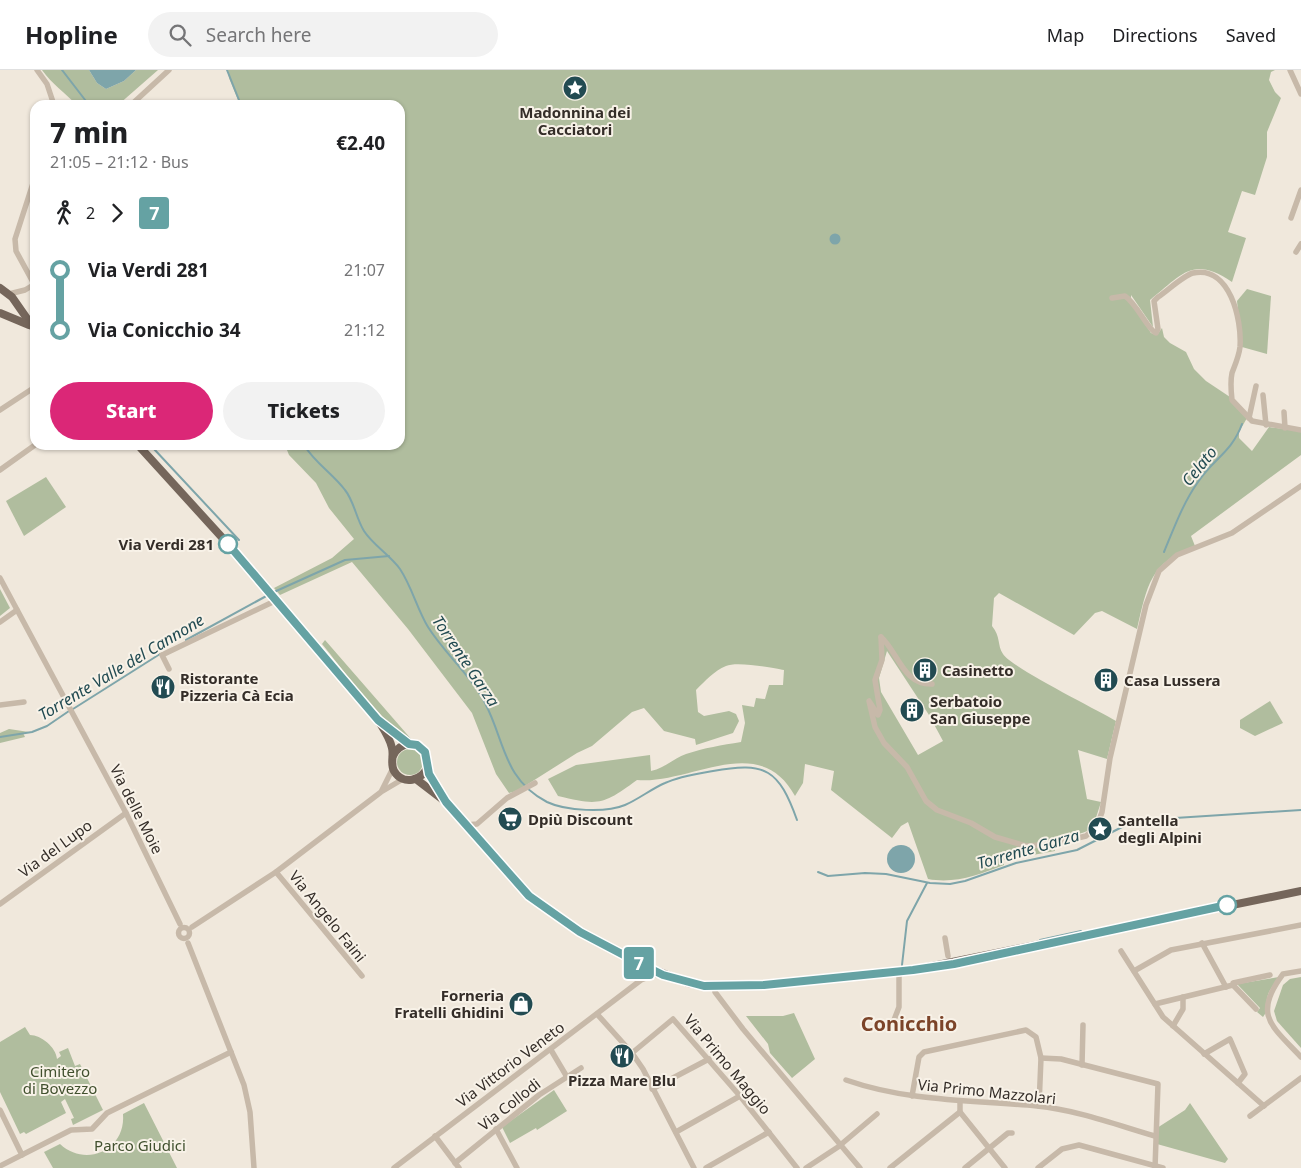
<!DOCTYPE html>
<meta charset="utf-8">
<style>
body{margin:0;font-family:"Noto Sans",sans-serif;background:#f2f2f2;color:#202124;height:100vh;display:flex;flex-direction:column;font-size:19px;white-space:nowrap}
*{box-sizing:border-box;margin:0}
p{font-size:16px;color:#757577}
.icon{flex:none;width:28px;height:28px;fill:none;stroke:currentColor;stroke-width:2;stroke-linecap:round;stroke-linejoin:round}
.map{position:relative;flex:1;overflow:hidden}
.details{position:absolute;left:30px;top:30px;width:375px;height:350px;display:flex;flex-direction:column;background:#fff;border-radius:15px;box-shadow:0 1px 4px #0004}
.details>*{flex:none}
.badge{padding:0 10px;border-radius:4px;font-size:18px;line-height:32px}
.map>.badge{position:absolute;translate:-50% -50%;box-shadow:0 0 0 2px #fff}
.legs{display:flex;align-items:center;gap:8px;height:55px;padding:0 20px;font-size:16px}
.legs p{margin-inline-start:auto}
.head{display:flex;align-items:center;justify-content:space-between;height:85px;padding:0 20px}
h1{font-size:28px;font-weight:800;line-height:38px}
.cta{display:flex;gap:10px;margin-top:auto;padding:10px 20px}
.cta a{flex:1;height:58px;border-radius:30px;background:#db2777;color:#fff;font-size:20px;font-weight:800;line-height:58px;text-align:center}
.cta a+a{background:#f2f2f2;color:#202124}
ul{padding:0 20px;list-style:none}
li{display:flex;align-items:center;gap:18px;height:60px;font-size:19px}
li i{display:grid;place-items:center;width:8px;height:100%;margin:0 6px;background:currentColor}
li i::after{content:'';width:12px;height:12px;margin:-6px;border:4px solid;border-radius:50%;background:#fff}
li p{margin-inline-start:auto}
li:first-child i{background:linear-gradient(#0000 50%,currentColor 0)}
li:last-child i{background:linear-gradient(currentColor 50%,#0000 0)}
header{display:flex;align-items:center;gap:30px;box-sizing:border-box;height:70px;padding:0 25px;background:#fff;border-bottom:1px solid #e0e0e0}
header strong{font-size:24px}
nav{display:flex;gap:28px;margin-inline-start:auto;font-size:18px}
.search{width:350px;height:45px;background:#f2f2f2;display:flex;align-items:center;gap:12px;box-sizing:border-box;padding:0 18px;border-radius:28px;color:#757577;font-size:19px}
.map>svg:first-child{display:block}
.green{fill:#b0bd9e;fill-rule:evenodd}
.water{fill:#7ea5aa}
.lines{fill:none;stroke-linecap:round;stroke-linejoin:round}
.stream{stroke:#7ea5aa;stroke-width:2}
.minor{stroke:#c7b9a9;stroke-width:5.5}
.major{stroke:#75665b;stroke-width:8}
.line-1-casing{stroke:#fff;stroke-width:11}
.line-1{stroke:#65a2a3;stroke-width:8}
.stop-1-dot{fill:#fff;stroke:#65a2a3;stroke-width:2.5}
.labels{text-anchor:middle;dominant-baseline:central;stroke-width:4;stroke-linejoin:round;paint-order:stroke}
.poi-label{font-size:15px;font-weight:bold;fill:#342d28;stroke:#f8f2e8;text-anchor:start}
.stop-label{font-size:15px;font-weight:bold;fill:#342d28;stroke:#f8f2e8;text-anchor:end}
.street-label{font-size:15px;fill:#342d28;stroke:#f8f2e8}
.park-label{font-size:15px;fill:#41502e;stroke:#f8f2e8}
.water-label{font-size:16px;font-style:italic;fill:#224b52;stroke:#f8f2e8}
.district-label{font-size:20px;font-weight:bold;fill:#7c4429;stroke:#f8f2e8}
</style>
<header>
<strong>Hopline</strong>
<div class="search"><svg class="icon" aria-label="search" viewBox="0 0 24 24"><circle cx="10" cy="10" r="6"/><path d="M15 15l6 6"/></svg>Search here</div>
<nav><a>Map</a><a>Directions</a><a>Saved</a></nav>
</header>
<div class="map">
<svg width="1301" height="1098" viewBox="0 0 1301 1098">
<rect width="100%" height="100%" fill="#f0e8dc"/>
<!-- green -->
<g class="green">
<path d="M42,0H89L97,13L106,19L124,11L136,0H158L118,35H77C65,23 52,14 42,0Z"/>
<path d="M228,0H1275L1271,2L1269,10L1275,22L1281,28L1267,62V87L1255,125L1242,121L1228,162L1246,168L1232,212C1192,185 1182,205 1150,230L1153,257L1131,225V233L1151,263L1157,265L1162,258L1164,267L1170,273L1186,282L1194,299L1206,311L1230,327L1247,348L1239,362V368L1252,381L1269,357L1301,361V385L1191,466L1195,476C1150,492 1147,516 1137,559L1102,541L1095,543L1074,565L999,523L994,528L992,556C1001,567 997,575 1003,584C1012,598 1096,639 1116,651L1107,689L1078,680L1087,729L1101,732L1093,757C1086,765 1064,766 1053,770L1055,781L1004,790V795C978,805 955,814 928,809L908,752L901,756L892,768L831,720L834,701L805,694L803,713L795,726C759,660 690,715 637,710C603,735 599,736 558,726L548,709L576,695L650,685L651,701C665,698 674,688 686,684C704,678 722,675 741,672L745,653L742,635L754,637L756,628L765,629L769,615H783L784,600C773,598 737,591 726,596C714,601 705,611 696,620L698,642L704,646L729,641L736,644L739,651L733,663L696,675L695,669L664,661L644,638L632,642L592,676L577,683L517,721L509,723L496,704L472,643L408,559L352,492L280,525L274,518L332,488L354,469L329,438L316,413L289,385L285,375H400V35H240L229,8ZM887,581L929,645L943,671L918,685L881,622L879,608Z"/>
<polygon points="1247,219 1271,226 1267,284 1242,277 1237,231"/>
<polygon points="46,407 66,437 24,466 6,431"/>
<polygon points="0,519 10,538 0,546"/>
<path d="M325,570L412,670C388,661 341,597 322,574Z"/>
<polygon points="1270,631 1283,653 1255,666 1240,658 1240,650"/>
<polygon points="9,659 29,662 23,663 25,667 0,673 0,663"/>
<circle cx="410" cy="692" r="13"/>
<path d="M1279,907C1266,925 1268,922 1265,944L1263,947L1257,942L1260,938L1237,914Z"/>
<polygon points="1301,907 1301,978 1277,951 1274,941 1283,915 1290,909"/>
<polygon points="794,943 815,989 792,1008 770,983 768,974 746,946 783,946"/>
<path d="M25,957L30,965C41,965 56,977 57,989L61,986L59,982L68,978L75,996L80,994L103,1040L73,1055L71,1049L74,1048L65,1029L61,1032L66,1043L26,1064L24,1062L20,1064L0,1022V972Z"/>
<polygon points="554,1020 567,1041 537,1060 536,1058 510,1073 502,1057"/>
<path d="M144,1033L177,1098H53L44,1082L60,1074C86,1098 126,1080 123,1044Z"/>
<polygon points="1190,1033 1228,1089 1225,1093 1157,1074 1157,1058 1185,1040"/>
</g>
<!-- water -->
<g class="water">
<polygon points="89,0 136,0 124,11 106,19 97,13"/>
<circle cx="835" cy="169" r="5.5"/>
<circle cx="901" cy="789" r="14"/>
</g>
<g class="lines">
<!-- stream -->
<g class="stream">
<polyline points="62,0 89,35"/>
<polyline points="227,0 241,35"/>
<path d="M304,375C315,393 332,403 345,420C354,431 356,448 364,461C373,475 390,485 400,499C412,517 417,539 428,557C445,584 470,604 485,633C505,671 503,709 547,732C566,741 606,743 625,735C639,729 651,719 665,713C680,706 696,704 713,701C766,691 779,700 797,750"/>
<polyline points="154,379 239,470"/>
<path d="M1164,482C1174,458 1183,433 1198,412C1213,389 1232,382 1242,354"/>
<polyline points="274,522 345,490 389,486"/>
<polyline points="186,570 270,524"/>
<polyline points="73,639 160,584"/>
<polyline points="0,667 32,662 47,656 69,641"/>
<polyline points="818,802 828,806 865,803 886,804 930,813 950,814 965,811 1016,793 1077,780 1126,755 1175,748 1301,740"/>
<polyline points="1040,870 1081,861"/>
<polyline points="902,895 907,851 927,813"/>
</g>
<!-- minor -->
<g class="minor">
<polyline points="37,0 47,14 54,35"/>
<polyline points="1290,0 1301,24"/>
<polyline points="131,35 169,0"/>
<polyline points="1291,148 1301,120"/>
<polyline points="1296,182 1301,174"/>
<polyline points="34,214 16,181 15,169 35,107"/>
<polyline points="9,224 25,220 35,214"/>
<path d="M1112,228L1125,226C1137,234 1148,260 1156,263L1158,259L1154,231L1158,227C1166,222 1184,205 1193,203C1230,195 1242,250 1240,277C1239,286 1235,295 1232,303C1230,312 1231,321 1232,330L1252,351L1301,360"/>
<polyline points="1263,325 1266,355"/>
<polyline points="0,340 35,317"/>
<polyline points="1284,342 1285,358"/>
<polyline points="1249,348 1256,316"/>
<polyline points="0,400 35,375"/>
<polyline points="0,508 126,743 180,854"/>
<polyline points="0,552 17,540"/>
<polyline points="881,567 882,590 875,610 880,640 878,645 869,631 875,657 884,673 907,697 926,731 937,740 971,753 995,767 1026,776 1053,774 1086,766 1097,756 1102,742 1110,688 1146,535 1159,501 1177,485 1232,463 1301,416"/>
<path d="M881,567C898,582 903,615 932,614"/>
<polyline points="169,599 162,585 277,530"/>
<polyline points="0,635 24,632"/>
<polyline points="382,720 393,698"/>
<polyline points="466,755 477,754 507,728 535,713"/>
<polyline points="276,802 362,906"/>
<polyline points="0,834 126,743"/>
<polyline points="192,857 276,802 381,722 403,709"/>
<circle cx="184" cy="863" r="5.5"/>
<polyline points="945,868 948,886"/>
<polyline points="188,873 244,1015 250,1042 254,1098"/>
<polyline points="1202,873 1226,917"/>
<polyline points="1121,881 1163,947 1264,1036"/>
<polyline points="1134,901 1171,880 1301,855"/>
<path d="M1301,901L1283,904C1252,945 1272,956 1301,987"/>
<polyline points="1233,915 1256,939"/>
<polyline points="715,922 743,959 860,1098"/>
<polyline points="1155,934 1233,915 1233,913 1270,905"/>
<polyline points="597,944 632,983 643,999 694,1098"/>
<polyline points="894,950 899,937 899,902"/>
<polyline points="1173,956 1183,939 1183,927"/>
<polyline points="551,980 567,1007"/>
<polyline points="632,983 673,949 740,1026 797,1098"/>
<polyline points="1204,984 1230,969 1245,1004 1238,1013"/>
<polyline points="1041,988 1061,989 1158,1014 1155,1098"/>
<polyline points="1082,995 1083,955"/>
<path d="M846,1010C909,1032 973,1030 1037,1036C1077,1040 1117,1055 1155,1066"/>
<polyline points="652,1019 709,989"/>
<polyline points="912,1026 919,987 924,982 1026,960 1036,967 1041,988 1039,1036"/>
<polyline points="960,1032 960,1042 1005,1098"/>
<polyline points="0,1040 22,1085"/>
<polyline points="1250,1046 1301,1008"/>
<polyline points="496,1059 517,1098"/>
<polyline points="676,1062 740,1026"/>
<polyline points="435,1066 459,1098"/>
<polyline points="455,1093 539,1025 581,998"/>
<polyline points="0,1096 71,1060 92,1059 107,1043 231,982"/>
<polyline points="394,1098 641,910 654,905 663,905"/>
<polyline points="706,1098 769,1062"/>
<polyline points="806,1098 838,1077 877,1044"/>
<polyline points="890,1098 960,1042"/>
<polyline points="965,1098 1008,1063 1012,1063"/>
<polyline points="1038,1098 1062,1079 1079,1075 1163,1098"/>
</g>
<!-- major -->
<g class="major">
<polyline points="0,218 12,227 35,260"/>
<polyline points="0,243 29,255"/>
<path d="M138,375L248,496L378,650C383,658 390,668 392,678C394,686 390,694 394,701C403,716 422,711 428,696"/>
<polyline points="381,652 409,674"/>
<path d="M393,686C396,679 401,675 409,674C431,672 424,695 430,707C433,713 438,718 441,724"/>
<polyline points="416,709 446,732 512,808 529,826 546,839 580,862 647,897 688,913 708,917 764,915 913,900 1301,821"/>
</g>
</g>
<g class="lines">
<defs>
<polyline id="line-1" points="228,474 378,650 409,674 417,675 425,682 429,704 446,732 529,826 580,862 637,892 663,905 704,916 764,915 913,900 954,894 1227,835"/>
</defs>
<!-- line-1 casing -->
<use href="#line-1" class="line-1-casing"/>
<!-- line-1 -->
<use href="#line-1" class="line-1"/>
</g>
<!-- icons -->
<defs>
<symbol id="sight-disc" viewBox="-11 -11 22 22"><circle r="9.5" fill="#224b52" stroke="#f8f2e8"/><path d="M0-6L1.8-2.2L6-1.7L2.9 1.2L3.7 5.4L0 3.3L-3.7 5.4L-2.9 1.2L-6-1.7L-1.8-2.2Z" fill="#fff"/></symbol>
<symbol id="building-disc" viewBox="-11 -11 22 22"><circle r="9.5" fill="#224b52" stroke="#f8f2e8"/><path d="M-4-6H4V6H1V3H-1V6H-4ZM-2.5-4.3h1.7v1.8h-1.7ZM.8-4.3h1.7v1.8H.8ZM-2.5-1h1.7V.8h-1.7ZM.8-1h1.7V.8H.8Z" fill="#fff"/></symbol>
<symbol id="restaurant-disc" viewBox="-11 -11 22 22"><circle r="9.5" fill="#224b52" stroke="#f8f2e8"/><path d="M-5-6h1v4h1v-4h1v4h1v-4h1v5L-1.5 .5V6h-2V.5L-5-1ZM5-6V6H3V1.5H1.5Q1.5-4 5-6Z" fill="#fff"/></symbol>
<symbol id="supermarket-disc" viewBox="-11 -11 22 22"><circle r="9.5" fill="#224b52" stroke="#f8f2e8"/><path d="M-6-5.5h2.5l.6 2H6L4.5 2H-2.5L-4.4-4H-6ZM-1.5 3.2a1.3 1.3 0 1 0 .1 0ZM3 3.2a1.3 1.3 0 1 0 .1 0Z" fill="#fff"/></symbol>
<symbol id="shop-disc" viewBox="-11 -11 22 22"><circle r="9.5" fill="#224b52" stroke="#f8f2e8"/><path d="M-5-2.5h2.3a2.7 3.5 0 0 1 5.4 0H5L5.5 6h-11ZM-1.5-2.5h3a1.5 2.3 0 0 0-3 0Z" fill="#fff"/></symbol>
</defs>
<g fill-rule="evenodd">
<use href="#sight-disc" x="561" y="4" width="28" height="28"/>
<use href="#building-disc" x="911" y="586" width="28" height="28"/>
<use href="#building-disc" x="1092" y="596" width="28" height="28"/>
<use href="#restaurant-disc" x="149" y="603" width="28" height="28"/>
<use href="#building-disc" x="898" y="626" width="28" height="28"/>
<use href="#supermarket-disc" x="496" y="735" width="28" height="28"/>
<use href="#sight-disc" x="1086" y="745" width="28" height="28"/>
<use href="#shop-disc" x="507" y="920" width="28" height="28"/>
<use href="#restaurant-disc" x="608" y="972" width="28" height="28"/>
</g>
<!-- markers -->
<g class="stop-1-dot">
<circle cx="228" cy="474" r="9"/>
<circle cx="1227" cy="835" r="9"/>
</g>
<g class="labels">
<!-- poi labels -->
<g class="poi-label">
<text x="575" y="42" text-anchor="middle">Madonnina dei<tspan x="575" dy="17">Cacciatori</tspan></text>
<text x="942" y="600">Casinetto</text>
<text x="180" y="608">Ristorante<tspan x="180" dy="17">Pizzeria Cà Ecia</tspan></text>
<text x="1124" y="610">Casa Lussera</text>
<text x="930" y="631">Serbatoio<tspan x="930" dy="17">San Giuseppe</tspan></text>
<text x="528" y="749">Dpiù Discount</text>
<text x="1118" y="750">Santella<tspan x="1118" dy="17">degli Alpini</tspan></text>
<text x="504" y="925" text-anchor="end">Forneria<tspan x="504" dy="17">Fratelli Ghidini</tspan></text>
<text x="622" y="1010" text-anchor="middle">Pizza Mare Blu</text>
</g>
<!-- stop labels -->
<g class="stop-label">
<text x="214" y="474">Via Verdi 281</text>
</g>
<!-- street labels -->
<g class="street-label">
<text transform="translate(137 739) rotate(63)">Via delle Moie</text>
<text transform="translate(55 778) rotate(-36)">Via del Lupo</text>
<text transform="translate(328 846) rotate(51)">Via Angelo Faini</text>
<text transform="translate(510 994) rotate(-37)">Via Vittorio Veneto</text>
<text transform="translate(728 994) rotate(50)">Via Primo Maggio</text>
<text transform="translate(987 1021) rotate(6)">Via Primo Mazzolari</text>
<text transform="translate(509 1034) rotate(-38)">Via Collodi</text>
</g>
<!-- park labels -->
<g class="park-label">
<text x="60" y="1001">Cimitero<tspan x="60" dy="17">di Bovezzo</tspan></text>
<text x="140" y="1075">Parco Giudici</text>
</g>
<!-- water labels -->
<g class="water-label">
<text transform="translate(1199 396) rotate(-51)">Celato</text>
<text transform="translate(466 591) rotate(56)">Torrente Garza</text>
<text transform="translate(121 597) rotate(-31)">Torrente Valle del Cannone</text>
<text transform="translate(1028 779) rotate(-16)">Torrente Garza</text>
</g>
<!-- district labels -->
<g class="district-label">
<text x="909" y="953">Conicchio</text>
</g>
</g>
</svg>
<b class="badge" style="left:639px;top:893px;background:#65a2a3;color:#fff">7</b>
<section class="details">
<div class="head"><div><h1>7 min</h1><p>21:05 – 21:12 · Bus</p></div><b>€2.40</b></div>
<div class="legs"><svg class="icon" aria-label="walk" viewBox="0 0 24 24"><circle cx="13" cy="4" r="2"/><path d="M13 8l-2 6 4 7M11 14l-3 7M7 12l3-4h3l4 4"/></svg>2<svg class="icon" aria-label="forward" viewBox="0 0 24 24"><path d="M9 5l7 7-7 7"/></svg><b class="badge" style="background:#65a2a3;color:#fff">7</b></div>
<ul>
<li><i style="color:#65a2a3"></i><b>Via Verdi 281</b><p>21:07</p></li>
<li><i style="color:#65a2a3"></i><b>Via Conicchio 34</b><p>21:12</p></li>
</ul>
<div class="cta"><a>Start</a><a>Tickets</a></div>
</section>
</div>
